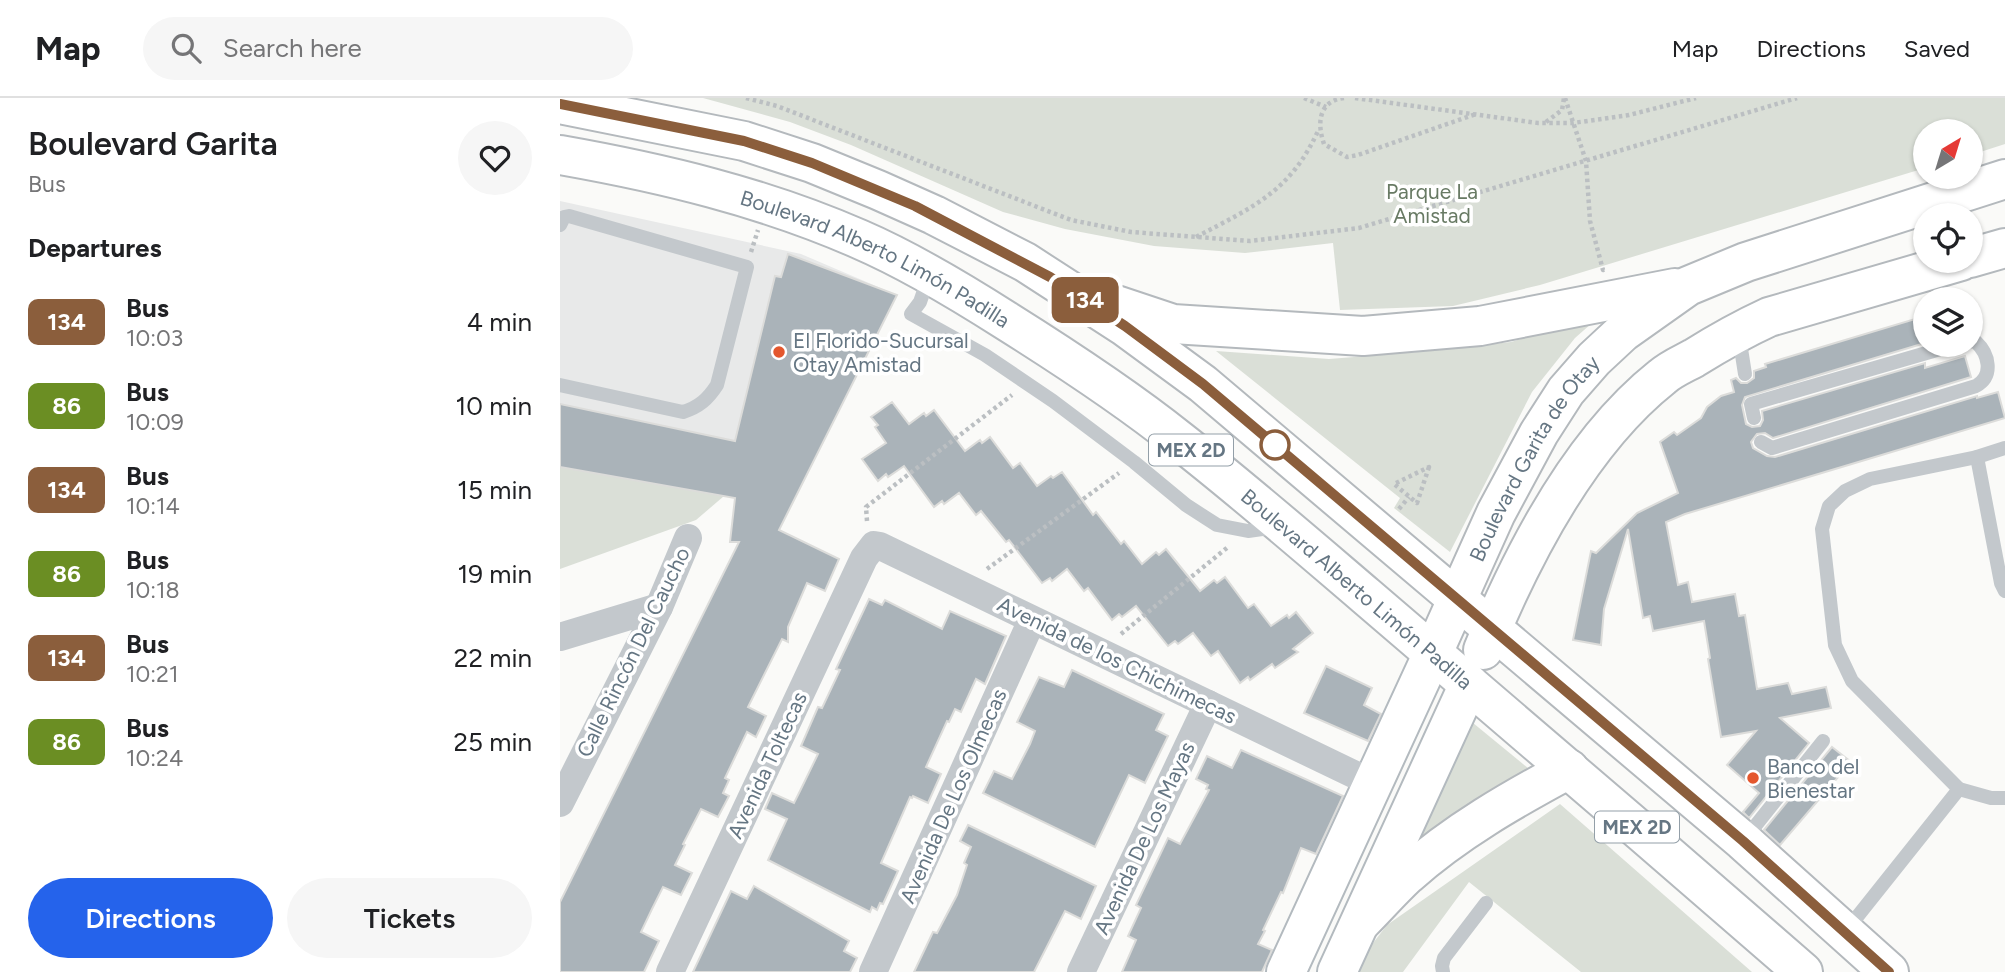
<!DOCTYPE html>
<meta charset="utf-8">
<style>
body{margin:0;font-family:Figtree,sans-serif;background:#f6f6f6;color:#202124;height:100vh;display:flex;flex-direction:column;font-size:26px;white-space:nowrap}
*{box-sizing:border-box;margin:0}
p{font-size:23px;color:#757577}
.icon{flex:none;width:38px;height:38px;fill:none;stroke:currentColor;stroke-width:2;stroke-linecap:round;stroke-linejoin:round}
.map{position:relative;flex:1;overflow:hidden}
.drawer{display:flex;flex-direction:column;background:#fff;width:560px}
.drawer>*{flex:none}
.badge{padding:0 14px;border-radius:10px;font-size:24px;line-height:46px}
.needle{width:46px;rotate:38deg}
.buttons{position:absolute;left:1353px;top:21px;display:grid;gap:14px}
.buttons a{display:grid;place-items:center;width:70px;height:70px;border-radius:50%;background:#fff;box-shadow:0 2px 5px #0004;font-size:35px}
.map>.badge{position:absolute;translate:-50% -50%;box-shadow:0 0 0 4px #fff}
h2{padding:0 28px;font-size:26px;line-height:63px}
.round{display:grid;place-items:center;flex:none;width:74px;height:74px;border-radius:37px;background:#f6f6f6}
.head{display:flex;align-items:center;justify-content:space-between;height:119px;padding:0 28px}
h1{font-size:33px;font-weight:600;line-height:52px}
.button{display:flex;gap:14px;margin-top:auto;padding:14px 28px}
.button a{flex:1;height:80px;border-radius:42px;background:#2563eb;color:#fff;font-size:28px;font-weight:600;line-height:80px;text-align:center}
.button a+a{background:#f6f6f6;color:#202124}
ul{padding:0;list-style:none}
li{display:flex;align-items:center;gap:21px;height:84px;padding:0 28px}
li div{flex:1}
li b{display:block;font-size:26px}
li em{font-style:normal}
li .badge{min-width:77px;font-weight:700;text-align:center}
header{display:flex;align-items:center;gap:42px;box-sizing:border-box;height:98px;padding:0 35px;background:#fff;border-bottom:2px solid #e0e0e0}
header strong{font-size:33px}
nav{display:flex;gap:38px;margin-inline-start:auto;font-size:24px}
.search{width:490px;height:63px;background:#f6f6f6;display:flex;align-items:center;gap:18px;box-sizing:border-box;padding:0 24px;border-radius:38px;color:#757577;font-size:26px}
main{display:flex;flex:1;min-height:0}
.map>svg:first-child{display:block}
.built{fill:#e8e9e9}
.green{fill:#dadfd7}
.building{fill:#aab3b9;stroke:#dcdcda;stroke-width:2}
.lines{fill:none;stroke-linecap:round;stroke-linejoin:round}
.secondary-casing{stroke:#b3babf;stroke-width:42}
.trunk-casing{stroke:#b4b9bd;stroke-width:42}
.path{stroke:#bbbfc2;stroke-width:4.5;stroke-dasharray:3.5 3.5;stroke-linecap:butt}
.service{stroke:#c3c8cc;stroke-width:14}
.minor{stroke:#c3c8cc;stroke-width:28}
.secondary{stroke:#fff;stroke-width:38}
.trunk{stroke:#fff;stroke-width:38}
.line-casing{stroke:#fff;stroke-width:16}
.line{stroke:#8b5e3c;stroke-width:10}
.poi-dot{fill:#e4572e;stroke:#fff;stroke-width:2.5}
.stop-dot{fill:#fff;stroke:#8b5e3c;stroke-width:3.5}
.labels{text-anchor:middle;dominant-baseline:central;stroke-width:7;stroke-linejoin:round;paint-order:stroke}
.shield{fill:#fff;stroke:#939fa8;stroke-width:2}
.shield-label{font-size:19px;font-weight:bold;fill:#657683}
.park-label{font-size:21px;fill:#687a64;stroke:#fff}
.street-label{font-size:21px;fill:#657683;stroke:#fff}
.poi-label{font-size:21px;fill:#657683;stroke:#fff;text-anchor:start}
</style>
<header>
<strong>Map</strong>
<div class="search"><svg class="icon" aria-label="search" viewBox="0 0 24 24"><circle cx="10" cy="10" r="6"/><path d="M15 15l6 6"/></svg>Search here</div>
<nav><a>Map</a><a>Directions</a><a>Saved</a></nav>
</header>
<main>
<section class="drawer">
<div class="head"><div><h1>Boulevard Garita</h1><p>Bus</p></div><a class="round"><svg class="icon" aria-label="heart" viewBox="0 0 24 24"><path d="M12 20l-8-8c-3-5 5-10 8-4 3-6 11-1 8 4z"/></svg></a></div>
<h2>Departures</h2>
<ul>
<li><span class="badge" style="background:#8b5e3c;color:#fff">134</span><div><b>Bus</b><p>10:03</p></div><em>4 min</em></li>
<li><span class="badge" style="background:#6b8e23;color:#fff">86</span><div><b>Bus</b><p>10:09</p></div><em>10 min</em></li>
<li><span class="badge" style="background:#8b5e3c;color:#fff">134</span><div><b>Bus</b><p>10:14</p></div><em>15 min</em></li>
<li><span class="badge" style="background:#6b8e23;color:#fff">86</span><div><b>Bus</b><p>10:18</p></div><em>19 min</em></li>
<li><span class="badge" style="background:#8b5e3c;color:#fff">134</span><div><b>Bus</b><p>10:21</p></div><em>22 min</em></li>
<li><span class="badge" style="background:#6b8e23;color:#fff">86</span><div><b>Bus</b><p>10:24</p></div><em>25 min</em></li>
</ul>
<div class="button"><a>Directions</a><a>Tickets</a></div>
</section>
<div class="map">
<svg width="1445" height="874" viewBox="0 0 1445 874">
<rect width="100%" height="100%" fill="#fafaf8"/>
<!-- built -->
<polygon class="built" points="0,103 241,156 337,197 230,409 0,369"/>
<!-- green -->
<g class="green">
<polygon points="143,0 1445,0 1445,46 1411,57 1410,33 1365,33 1365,70 980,187 893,208 780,212 773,145 685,155 594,148 505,131 443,114 291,47 230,24"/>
<polygon points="1040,218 1015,240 972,294 890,454 834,410 840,400 656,253 769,261 857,254 951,244"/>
<polygon points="0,369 164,398 136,422 0,471"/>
<polygon points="907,620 974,675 838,772"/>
<polygon points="1000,706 1192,874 1021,874 909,784 843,874 796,874 803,858 827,827"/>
</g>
<!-- building -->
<g class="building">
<polygon points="228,156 337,197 219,432 279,461 265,493 247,485 228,529 228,544 222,541 188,609 206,618 196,639 187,634 165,680 169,682 163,695 169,698 158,719 141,711 123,746 125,747 115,767 132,775 121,797 103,789 92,811 81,834 99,843 84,874 0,874 0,804 179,444 170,444 175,400 0,369 0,306 175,343 215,178 221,179"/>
<polygon points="1365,218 1365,245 1185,299 1182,307 1186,326 1192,329 1200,328 1203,322 1202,313 1365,265 1365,270 1405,258 1411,279 1213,340 1205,335 1197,336 1191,344 1193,350 1207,358 1215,359 1417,298 1417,300 1438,294 1445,320 1125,416 1106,424 1118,487 1128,484 1132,504 1175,496 1179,518 1185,517 1197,591 1228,585 1232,596 1266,589 1271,610 1220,620 1249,645 1189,720 1183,714 1199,695 1167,667 1196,633 1161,639 1148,561 1150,560 1144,523 1093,533 1090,518 1083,520 1068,431 1044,511 1041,547 1013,542 1031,453 1036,455 1077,415 1118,395 1100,344 1114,334 1117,337 1141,320 1147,309 1161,298 1174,294 1171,282 1176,280 1181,285 1187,285 1194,280 1194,273 1206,269 1205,266"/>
<polygon points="332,304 349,326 364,315 366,318 374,312 405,353 420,342 422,345 430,339 453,370 460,365 477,388 491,378 493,380 502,374 533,417 536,414 561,446 564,443 582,466 596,454 599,457 606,451 640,493 654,482 657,485 665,479 688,510 694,506 711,528 727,517 729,520 736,514 753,535 733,551 738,554 715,570 712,566 690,582 688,579 680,585 658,553 651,558 633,535 618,546 615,543 608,548 576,508 562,519 559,516 552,522 528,490 524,493 507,471 492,483 490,480 482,485 449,442 446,444 421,413 416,417 399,395 384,406 382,403 374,409 344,368 328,379 326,376 318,383 302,361 326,345 315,329 318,327 311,319"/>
<polygon points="309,501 322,507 325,502 382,531 390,513 446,538 425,586 416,581 401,614 395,611 389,624 387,623 366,669 381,676 368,705 353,698 352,700 350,699 321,765 338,773 323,806 320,805 317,812 312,809 310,814 208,762 227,721 205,711 212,695 234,705 240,693 258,656 241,648 258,609 262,610 280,572 276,571"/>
<polygon points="766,568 812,590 804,607 821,616 808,643 744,615"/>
<polygon points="512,572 604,616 596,632 608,638 585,685 569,677 535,749 423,695 434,673 452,681 470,646 475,633 457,624 479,579 504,589"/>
<polygon points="1272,649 1291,664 1220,747 1204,732"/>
<polygon points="681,652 783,698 756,756 741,750 723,795 721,794 703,832 705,833 698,846 712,852 702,874 562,874 576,842 568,838 581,810 576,807 608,740 620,746 649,692 646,691 648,687 636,681 647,658 672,670"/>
<polygon points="408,727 536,788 521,821 505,813 474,874 354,874 373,834 377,835 397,797 407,767 404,765 411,749 400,743"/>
<polygon points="194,788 289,843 284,853 297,860 290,874 133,874 171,793 187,801"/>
</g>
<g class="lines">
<defs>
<g id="secondary">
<polyline points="726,874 873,555"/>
<polyline points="777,874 909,586"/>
</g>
<g id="trunk">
<polyline points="0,6 184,43 252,65 318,92 374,117 465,164 564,228 643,286 1183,743 1329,874"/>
<path id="s1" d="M0,57C102,75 203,99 299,141C350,163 398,192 445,222C504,259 564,298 619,342C683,392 744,445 806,498C952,622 1098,748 1243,874"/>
<polyline points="1410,160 1445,150"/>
<polyline points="556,207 613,226 803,238 920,228 1115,190"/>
<path d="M923,552C962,457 1020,344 1102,279C1111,271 1123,266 1134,260C1158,245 1183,231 1209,219L1401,163"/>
<path id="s2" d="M873,555L936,415L979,335L1006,293L1034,261L1063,234L1128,188L1186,164L1445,81"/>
<path d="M802,823C817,808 831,792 847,777C895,734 953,701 1009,671"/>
</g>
</defs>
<!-- secondary casing -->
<use href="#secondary" class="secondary-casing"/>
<!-- trunk casing -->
<use href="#trunk" class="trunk-casing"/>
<!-- path -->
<g class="path">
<polyline points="186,0 217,8 511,122 571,134 690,143 799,130 1237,0"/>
<polyline points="744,0 766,9"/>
<path d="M784,0C758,3 757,26 764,46L787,59L798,57L916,16"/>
<polyline points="795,0 978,25 1013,25 1069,17 1136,0"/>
<polyline points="1005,0 1026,63 1030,123 1043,172 1046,171"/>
<polyline points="986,24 1002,12 1004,0"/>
<path d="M636,139C693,109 730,94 758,33"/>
<polyline points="191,154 198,132"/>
<polygon points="869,369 857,405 834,386"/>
<polyline points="839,411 849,399"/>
<polyline points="307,423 306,409 452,297"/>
<polyline points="427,471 559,375"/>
<polyline points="561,536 668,449"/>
</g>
<!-- service -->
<g class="service">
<path d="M0,127L4,119L9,118L187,169L157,287C148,301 139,309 123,314L0,287"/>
<polyline points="369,178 360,204 351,216 425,257 493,303 574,364 626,407 657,427 688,433 718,429"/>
<polyline points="1179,238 1185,276"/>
<polyline points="1194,320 1191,306 1394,247"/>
<path d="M1201,344L1212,350L1416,288C1434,278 1429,256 1416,244L1410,243"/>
<polyline points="1417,359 1441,485 1445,493"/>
<polyline points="1399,691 1431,700 1445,700"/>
<polyline points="1184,742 1263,643"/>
<polyline points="1285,834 1399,691 1292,583 1275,547 1262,431 1269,408 1285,393 1310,381 1417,359 1445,350"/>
<polyline points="883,874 882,868 884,860 926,805"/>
</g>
<!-- minor -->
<g class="minor">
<polyline points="0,539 99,509"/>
<polyline points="0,705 99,509 128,440"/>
<polyline points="110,874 304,460 314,447 320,448 814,686"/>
<polyline points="313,874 472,522"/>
<polyline points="521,874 648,606"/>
</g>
<!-- secondary -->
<use href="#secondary" class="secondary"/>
<!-- trunk -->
<use href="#trunk" class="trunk"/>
</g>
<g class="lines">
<defs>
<polyline id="line" points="0,6 184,43 252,65 355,108 490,179 565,228 643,286 1183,743 1329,874"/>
</defs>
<!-- line casing -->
<use href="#line" class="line-casing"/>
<!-- line -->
<use href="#line" class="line"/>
</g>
<!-- markers -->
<g class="poi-dot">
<circle cx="219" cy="254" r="7"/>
<circle cx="1193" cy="680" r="7"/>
</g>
<circle class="stop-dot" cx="715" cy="347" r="14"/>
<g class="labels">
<!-- shield labels -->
<g class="shield">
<rect x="589" y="336.5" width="84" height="31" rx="5"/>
<rect x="1035" y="713.5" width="84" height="31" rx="5"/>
</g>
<g class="shield-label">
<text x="631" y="352">MEX 2D</text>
<text x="1077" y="729">MEX 2D</text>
</g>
<!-- park labels -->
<g class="park-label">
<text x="872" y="93">Parque La<tspan x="872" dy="24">Amistad</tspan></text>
</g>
<!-- street labels -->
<g class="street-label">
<text stroke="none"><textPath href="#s1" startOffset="334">Boulevard Alberto Limón Padilla</textPath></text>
<text stroke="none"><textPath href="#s2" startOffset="220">Boulevard Garita de Otay</textPath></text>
<text stroke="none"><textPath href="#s1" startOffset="922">Boulevard Alberto Limón Padilla</textPath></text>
<text transform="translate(73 554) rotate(-64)">Calle Rincón Del Caucho</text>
<text transform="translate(557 562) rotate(26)">Avenida de los Chichimecas</text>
<text transform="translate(207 667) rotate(-65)">Avenida Toltecas</text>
<text transform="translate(393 698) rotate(-66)">Avenida De Los Olmecas</text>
<text transform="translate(584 740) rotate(-65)">Avenida De Los Mayas</text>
</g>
<!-- poi labels -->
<g class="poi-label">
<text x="233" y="242">El Florido-Sucursal<tspan x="233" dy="24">Otay Amistad</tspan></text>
<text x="1207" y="668">Banco del<tspan x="1207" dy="24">Bienestar</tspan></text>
</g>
</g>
</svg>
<div class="buttons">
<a><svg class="needle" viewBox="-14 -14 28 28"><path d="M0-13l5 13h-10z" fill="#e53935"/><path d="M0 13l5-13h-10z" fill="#757577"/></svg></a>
<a><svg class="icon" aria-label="locate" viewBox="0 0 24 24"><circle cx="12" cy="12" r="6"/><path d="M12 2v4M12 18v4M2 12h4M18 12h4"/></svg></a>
<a><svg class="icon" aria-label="layers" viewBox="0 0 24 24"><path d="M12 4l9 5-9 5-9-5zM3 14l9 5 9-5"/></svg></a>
</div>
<b class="badge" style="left:525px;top:202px;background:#8b5e3c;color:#fff">134</b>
</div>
</main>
